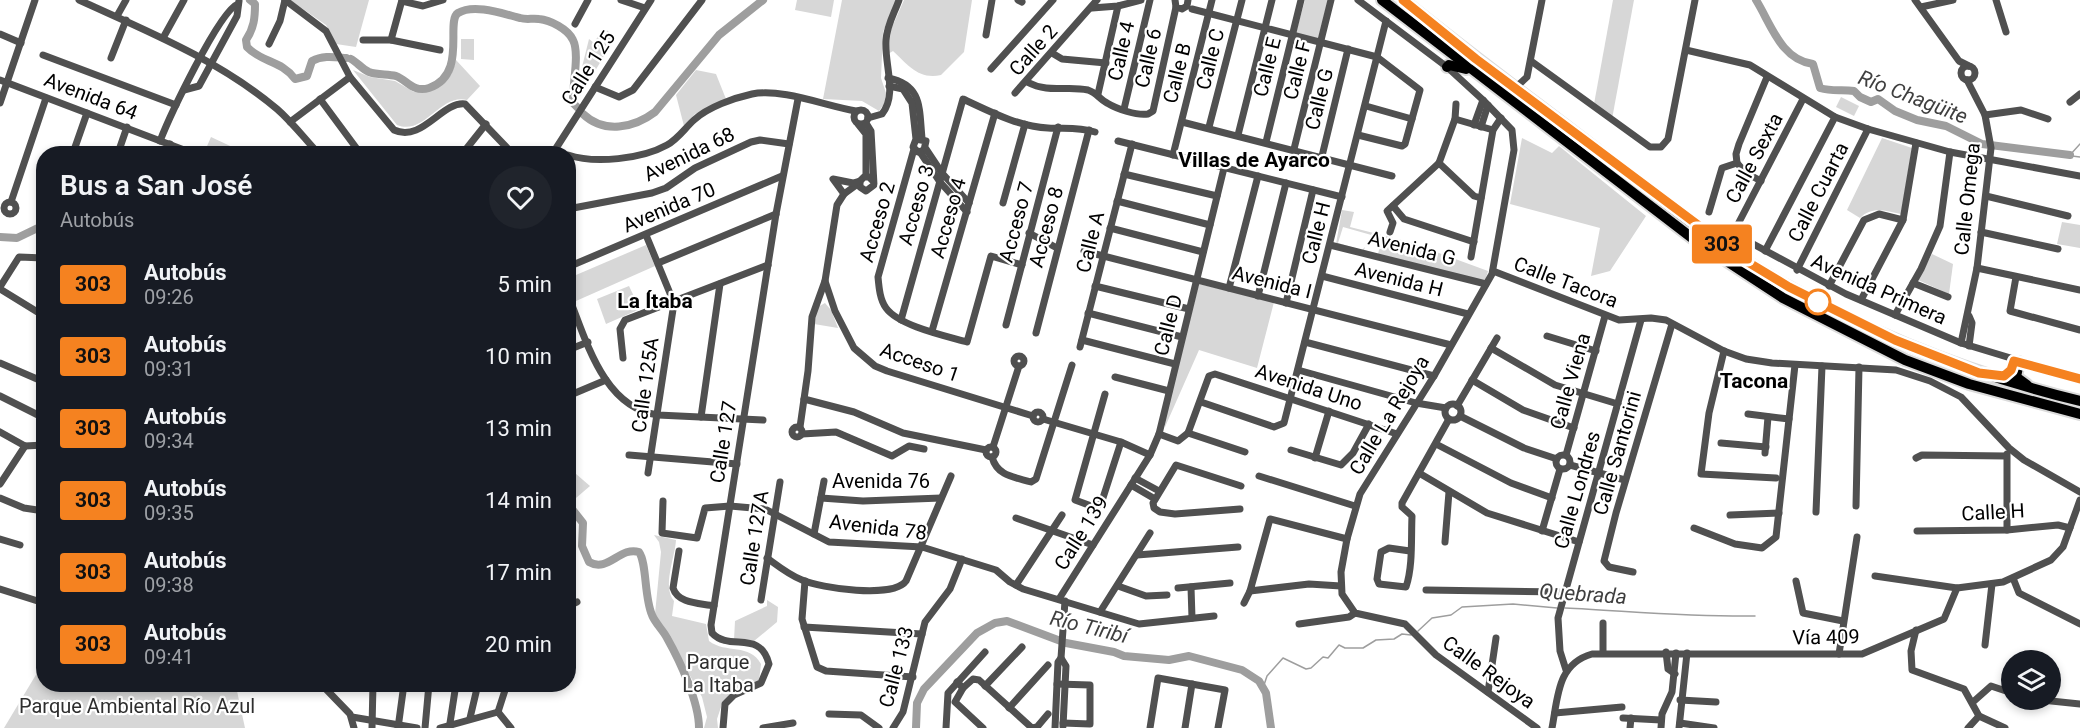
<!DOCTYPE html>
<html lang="es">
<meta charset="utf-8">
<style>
body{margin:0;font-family:Roboto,sans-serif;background:#20242c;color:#f1f3f6;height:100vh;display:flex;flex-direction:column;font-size:22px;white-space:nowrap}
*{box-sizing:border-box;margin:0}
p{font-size:20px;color:#9ea1a6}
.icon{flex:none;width:33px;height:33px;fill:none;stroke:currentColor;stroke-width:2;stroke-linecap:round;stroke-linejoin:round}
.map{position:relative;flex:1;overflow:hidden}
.sheet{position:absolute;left:36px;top:146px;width:540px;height:546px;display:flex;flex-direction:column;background:#171b24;border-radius:24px;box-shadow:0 3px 9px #0003}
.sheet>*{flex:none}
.badge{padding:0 12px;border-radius:4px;font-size:21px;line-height:39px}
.controls{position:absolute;left:2001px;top:650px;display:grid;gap:12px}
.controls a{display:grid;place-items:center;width:60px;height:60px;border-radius:50%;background:#171b24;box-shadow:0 3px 9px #0003;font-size:30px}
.map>.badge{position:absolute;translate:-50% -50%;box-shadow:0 0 0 3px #fff}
.round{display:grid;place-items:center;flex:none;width:63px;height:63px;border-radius:32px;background:#20242c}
.headline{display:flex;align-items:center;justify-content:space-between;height:102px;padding:0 24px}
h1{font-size:28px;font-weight:600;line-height:45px}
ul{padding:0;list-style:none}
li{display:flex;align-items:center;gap:18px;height:72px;padding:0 24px}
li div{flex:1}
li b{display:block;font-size:22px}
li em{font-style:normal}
li .badge{min-width:66px;font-weight:700;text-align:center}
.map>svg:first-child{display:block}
.green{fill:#d7d7d7;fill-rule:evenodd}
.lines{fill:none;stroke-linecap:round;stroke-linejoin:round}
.stream{stroke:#9e9e9e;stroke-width:1.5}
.river{stroke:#9e9e9e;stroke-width:8}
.highway-casing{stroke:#dbdbdb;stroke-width:14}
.minor{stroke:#505050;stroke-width:7}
.highway{stroke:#000;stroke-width:10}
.line-casing{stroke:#fff;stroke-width:14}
.line{stroke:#f58220;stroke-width:9}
.stop-dot{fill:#fff;stroke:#f58220;stroke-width:3}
.labels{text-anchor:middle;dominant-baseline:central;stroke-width:4.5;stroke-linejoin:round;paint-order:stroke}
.street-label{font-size:20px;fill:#000;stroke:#fff}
.park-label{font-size:20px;fill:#2e2e2e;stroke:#fff}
.water-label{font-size:21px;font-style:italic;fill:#3f3f3f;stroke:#fff}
.neighbourhood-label{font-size:21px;font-weight:bold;fill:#000;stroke:#fff}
</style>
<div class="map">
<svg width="2080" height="728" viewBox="0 0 2080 728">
<rect width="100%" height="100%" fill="#fff"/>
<!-- green -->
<g class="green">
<polygon points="290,0 369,0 356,47 336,44 326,25"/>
<polygon points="797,0 834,0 831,17 795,10"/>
<polygon points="842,0 896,0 883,32 881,78 886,93 884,104 879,111 862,101 823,99"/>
<path d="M904,0H972L964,52L941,75C919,80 908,65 893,51L888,54L889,34Z"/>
<polygon points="1305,0 1328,0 1318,39 1296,33"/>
<polygon points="1613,0 1634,0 1612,119 1594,104"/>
<polygon points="603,28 616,36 580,96 577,87 589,39 594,43"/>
<polygon points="461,39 474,39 474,60 461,59"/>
<path d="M456,60L480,86L467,100C440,93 425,136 397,125L353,70L370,77L395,81L414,92H425L441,84L451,75Z"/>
<polygon points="696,70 716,74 726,99 695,114 684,126 676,95"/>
<polygon points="1841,97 1859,106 1854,116 1836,107"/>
<polygon points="211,137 243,152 243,153 204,153"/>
<polygon points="1522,138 1552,153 1559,146 1646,216 1610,271 1591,276 1600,228 1510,204"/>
<path d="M1882,138L1912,148L1901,214C1885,211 1872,206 1860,218L1847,210Z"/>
<path d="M1342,210L1354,212L1350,227L1409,242L1488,271L1485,282L1336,244ZM1343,227L1382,238L1378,254L1364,250L1365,247L1362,250L1338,243Z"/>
<polygon points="2062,222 2080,225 2080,248 2057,244"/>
<polygon points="646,245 655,266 576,301 569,278"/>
<polygon points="1932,254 1953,264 1949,294 1918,280"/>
<polygon points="1199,284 1274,302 1257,368 1199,350 1165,427 1164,422"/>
<polygon points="629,286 640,309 606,324 597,299"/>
<polygon points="825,303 831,310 838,328 814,324 816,308"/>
<polygon points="568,467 590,486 576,498 569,493"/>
<path d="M654,535L676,540C675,558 662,586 674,601L672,616L706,624L709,641C726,654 750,643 761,664L759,681L723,701L717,719L718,728H704L707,717L702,697L655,614L661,552L659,542Z"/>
<polygon points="767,600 778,607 777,622 754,641 734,640 735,621 767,606"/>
<polygon points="43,663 44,684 227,684 237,691 245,728 4,728"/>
</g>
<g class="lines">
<!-- stream -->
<g class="stream">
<polyline points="2070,155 2080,144"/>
<polyline points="2072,156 2080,157"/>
<path d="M1565,608C1628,611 1691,617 1755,616"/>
<polyline points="1418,631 1432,618 1451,615 1462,607 1513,604 1557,608"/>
<polyline points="1263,688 1267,676 1283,658 1306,669 1311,668 1323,657 1328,658 1339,645 1345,648 1363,648 1376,640 1394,639 1402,634 1411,635"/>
</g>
<!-- river -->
<g class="river">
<path d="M250,0L255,4C255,18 254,28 246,40L247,47C262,63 281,60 295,79L307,76L312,61C323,55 334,57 346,58"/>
<path d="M1756,0C1771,24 1781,60 1813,64L1820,88C1833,92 1842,89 1854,91L1860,97L1871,102L1878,99L1895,111L1917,120L1946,126L1982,144L2070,155"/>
<path d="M351,59C357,62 362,69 369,72C377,75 387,74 396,76C407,80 413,93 429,88C468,75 445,21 458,13C474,3 504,14 520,18C527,20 532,18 539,19C550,20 568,29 573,40C580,54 572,86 573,103L578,108"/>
<path d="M583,114C604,134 634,128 655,112L719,35L763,0"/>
<polyline points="0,237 17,238 44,225"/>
<path d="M568,504L583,523L582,546L589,562C608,573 620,546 639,552C647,563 644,597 652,615C655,623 663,630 667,638C680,661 699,702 699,728"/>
<polyline points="916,728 917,703 924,689 977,633 995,623 1007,621 1066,643 1114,652 1124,656 1169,660 1189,656 1242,670 1259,681 1266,693 1271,728"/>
</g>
<defs>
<g id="highway">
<polyline points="1382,0 1696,241 1783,298 1905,360 1969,384 2080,414"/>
<path d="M1403,0C1468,53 1535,102 1601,153C1662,200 1722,250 1789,287C1881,339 1978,376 2080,401"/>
<polyline points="1447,67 1449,65 1466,69"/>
<polyline points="2019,362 2016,377 2027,385"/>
</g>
</defs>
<!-- highway casing -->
<use href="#highway" class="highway-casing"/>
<!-- minor -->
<g class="minor">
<path d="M79,0C147,31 219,60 277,109C292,122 304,138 318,153"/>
<path d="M285,0L326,31L350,77L394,130C422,143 442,101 465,104L512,153"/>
<polyline points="621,0 645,8"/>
<polyline points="1018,0 1022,2"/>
<polyline points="1175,0 1176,7 1182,9 1187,6 1188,0"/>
<polyline points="1358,0 1447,67 1483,100 1512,130 1514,150 1492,274 1434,376 1360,494 1347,539 1341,572 1342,594 1355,613 1405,624 1436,655 1537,728"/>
<polyline points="1915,0 1959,61 1969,66"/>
<polyline points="1996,0 2006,32"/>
<polyline points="402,1 423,6 443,0"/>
<polyline points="1921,7 1953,0"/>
<polyline points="1092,8 1118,6 1141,0"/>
<polyline points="1192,9 1377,57 1420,90 1405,144 1402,146 1358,135"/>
<polyline points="117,16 126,0"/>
<polyline points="575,24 588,0"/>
<polyline points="0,34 21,43"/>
<polyline points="986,35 992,0"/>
<polyline points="163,38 184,0"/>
<polyline points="363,40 391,40 440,50"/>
<polyline points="391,40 402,0"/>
<polyline points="269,44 280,21 285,0"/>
<polyline points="1686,50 1750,65 1835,117 1868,129 1950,152 2080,176"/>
<polyline points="1052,53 1062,59 1106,63"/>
<polyline points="43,55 176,105"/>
<polyline points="111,58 126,20"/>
<polyline points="1531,61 1650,147 1661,147 1668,139 1695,0"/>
<circle cx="1968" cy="73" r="7"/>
<polyline points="991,69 1053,0"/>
<path d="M888,78C923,85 919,109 922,138"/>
<polyline points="0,80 192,153"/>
<path d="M1027,82C1050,94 1066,85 1088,90C1097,93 1099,99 1107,103C1117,109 1137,116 1148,114L1153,111L1176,7"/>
<polyline points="889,86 903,89 912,103 916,139 913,147 918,152 924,150 926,141 916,139"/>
<polyline points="595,87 619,97 633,90 702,0"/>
<polyline points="1515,88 1527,77 1542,0"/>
<polyline points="184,90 199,86 237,16 239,1"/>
<polyline points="1015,93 1097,0"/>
<polyline points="1098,94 1118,6"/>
<polyline points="320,99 360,153"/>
<polyline points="1803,99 1737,226 1737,233 1742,238 1846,294 1961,343 2080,379"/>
<polyline points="2070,102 2080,94"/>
<polyline points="0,103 35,0"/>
<polyline points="1366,106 1412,119"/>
<polyline points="1124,109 1150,0"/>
<circle cx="861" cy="117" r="7"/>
<polyline points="1985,115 2021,110 2048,119"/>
<path d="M868,118L882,114C898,94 884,64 886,40C887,25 894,14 899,0"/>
<polyline points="1455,119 1493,130"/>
<polyline points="290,122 350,77"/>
<polyline points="1182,122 1392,176"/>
<polyline points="866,123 871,131 874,185 866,191 860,187 860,181 864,177 869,177 873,181"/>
<polyline points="858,124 866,134 866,176"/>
<polyline points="1474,125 1483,100"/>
<polyline points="1209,127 1242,0"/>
<polyline points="1481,127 1488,105"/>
<polyline points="1238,135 1272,0"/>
<path d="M160,141C169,118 219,11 238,4"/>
<polyline points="1118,141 1342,197"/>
<polyline points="1266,142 1301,0"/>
<path d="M914,149L878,277C879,288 880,300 886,308C899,326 946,336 967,342L991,256L1022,265"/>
<polyline points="926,149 942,173 969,203"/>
<polyline points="1294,149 1331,0"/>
<polyline points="920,152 940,182 967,212"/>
<polyline points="73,153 87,113"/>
<polyline points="118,153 127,127"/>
<polyline points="166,153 170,144"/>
<polyline points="463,153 486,124"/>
<polyline points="553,153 651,0"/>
<path d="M568,155C595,164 642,159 667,145C678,139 685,128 694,120C708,107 734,98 752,94C782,88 826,106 856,111"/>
<polyline points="1173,155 1212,0"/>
<polyline points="1322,156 1348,49"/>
<polyline points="1439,163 1474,196 1481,198"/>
<polyline points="1737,163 1746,173 1761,181"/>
<polyline points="1124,174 1217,196"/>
<polyline points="859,183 844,194 837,205 825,281 835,311 854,348 875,366 887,371 1033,416"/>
<polyline points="844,194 833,179 853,183 860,181"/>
<polyline points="1986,196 2068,216"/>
<polyline points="1117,201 1210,225"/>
<circle cx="10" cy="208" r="6"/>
<polyline points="11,202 46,98"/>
<polyline points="1003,203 1025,124"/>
<polyline points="1393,206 1404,219 1474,242"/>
<polyline points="568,209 652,193 666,188 695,168 751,142 760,140 789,144"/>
<polyline points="1709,212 1722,168 1737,163 1736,154 1739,144 1767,77"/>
<polyline points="1110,228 1203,252"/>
<polyline points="1390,232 1393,223 1387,211 1439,163 1455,119 1456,104"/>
<polyline points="1981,232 2058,249"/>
<polyline points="1029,233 1057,248"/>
<polyline points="646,235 674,303 648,473"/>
<polyline points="1330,245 1486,284"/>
<polyline points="1084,251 1451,345"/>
<polyline points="1765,251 1835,117"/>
<polyline points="1471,257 1493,130 1501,118"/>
<polyline points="658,263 776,214"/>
<polyline points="568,267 782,176"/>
<polyline points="1977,268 2080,290"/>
<polyline points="1797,270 1868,129"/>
<polyline points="1493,271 1619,320 1651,318 1666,320 1724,351 1746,359 1772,363 1896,370 1930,381 1961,397 2009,448 2024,460 2080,492"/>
<polyline points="1322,276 1468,314"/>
<polyline points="2016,277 2010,311 2080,330"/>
<polyline points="1913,283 1948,297"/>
<polyline points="1095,286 1189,309"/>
<polyline points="1829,286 1864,220 1879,214 1903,220"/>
<polyline points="0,287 19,257 44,258"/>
<polyline points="1229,288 1258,176"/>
<polyline points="0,289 44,316"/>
<path d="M568,295C586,339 603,408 658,415L763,420"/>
<polyline points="1258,296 1286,183"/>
<polyline points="1861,300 1903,220 1916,143"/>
<polyline points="1286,303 1313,190"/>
<polyline points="1088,313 1182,337"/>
<polyline points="1895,315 1921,269 1940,226 1950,152"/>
<polyline points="1969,316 1972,323 1969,346"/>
<path d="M901,320L963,99C989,111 1019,127 1048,128C1066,129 1078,127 1095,132"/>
<polyline points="1006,325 1058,127"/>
<polyline points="932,331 995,113"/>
<polyline points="1036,333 1089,130"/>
<polyline points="1547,336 1596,351"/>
<polyline points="1082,340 1175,364"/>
<polyline points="1305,342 1434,376"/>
<polyline points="1961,343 1977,268 1991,148 1985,115 1967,80"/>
<polyline points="1080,347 1132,144"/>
<polyline points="1491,348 1555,385 1618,404"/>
<polyline points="568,350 588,342"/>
<polyline points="1724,351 1709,413 1701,474 1776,478"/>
<circle cx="1019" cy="361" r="5"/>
<polyline points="623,358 620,329 625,320 768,265"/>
<polyline points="0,363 44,382"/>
<polyline points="1298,370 1416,403 1446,408"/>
<polyline points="1115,377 1169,391"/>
<polyline points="1472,380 1523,410 1574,428"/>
<polyline points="1105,394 1075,500 1094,507 1101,504 1121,442"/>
<polyline points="0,396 44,418"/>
<polyline points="568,396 606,380"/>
<polyline points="804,399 854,412 903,433 986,450"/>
<polyline points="1201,402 1274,427 1284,423 1386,21"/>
<circle cx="1453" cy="412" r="8"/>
<polyline points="1457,406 1497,338"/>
<circle cx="1038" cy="417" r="5"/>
<polyline points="1748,414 1789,419"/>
<polyline points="1460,416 1524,448 1557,459"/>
<polyline points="701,417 720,284"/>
<polyline points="1043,419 1121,442 1150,455"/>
<circle cx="797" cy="432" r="5"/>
<polyline points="800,427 808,371 812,317 825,281"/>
<polyline points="0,432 25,446 44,445"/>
<polyline points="1188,433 1209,376 1215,374 1397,434"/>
<polyline points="802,434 836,432 892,456 909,446 924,449"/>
<polyline points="1159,434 1178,441 1188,433 1245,452"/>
<polyline points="1721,443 1766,447"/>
<polyline points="1436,444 1511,483 1552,498"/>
<circle cx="991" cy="452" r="5"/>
<polyline points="993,447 1019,366"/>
<polyline points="1291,450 1341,465 1353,453 1369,424"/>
<polyline points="1765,453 1768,417"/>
<circle cx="1563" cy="462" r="7"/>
<polyline points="629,455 737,464"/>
<polyline points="1566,455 1605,316"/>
<path d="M992,457C997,476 1014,477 1031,482L1036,479L1072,365"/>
<polyline points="1315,458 1329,411"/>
<polyline points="1916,458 1922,455 2006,456"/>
<polyline points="1570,465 1625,480"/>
<polyline points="1419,473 1487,513 1579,542"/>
<polyline points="1259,476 1355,506"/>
<polyline points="1135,478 1159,491"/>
<polyline points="0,484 25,446"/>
<polyline points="1131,485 1155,499"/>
<polyline points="0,498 24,508 44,511"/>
<polyline points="821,498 863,501 941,498"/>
<polyline points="663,501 662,533 697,538 705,508 730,506 765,509 829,542 922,547 996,570 1010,582 1023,589 1139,624 1214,616"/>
<polyline points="1856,506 1859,367"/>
<polyline points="1240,509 1175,514 1160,512 1154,508 1153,503 1176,465 1241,486"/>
<polyline points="1816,512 1822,366"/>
<polyline points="1730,515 1779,513"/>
<polyline points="1016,518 1093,545"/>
<polyline points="1694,528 1735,544 1762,548 1776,537 1795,365"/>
<polyline points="2007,530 2007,454"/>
<polyline points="1542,531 1560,469"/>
<polyline points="1917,531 2007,530 2058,525 2070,528"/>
<polyline points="814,534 824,481"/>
<polyline points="0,539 20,545"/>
<polyline points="1445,542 1449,492"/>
<path d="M679,551L673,588C678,604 700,603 714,606"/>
<path d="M1410,551L1389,548L1381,552L1377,579L1379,584L1406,587C1413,566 1411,539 1412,516L1402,507V503L1449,419"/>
<polyline points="1137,555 1238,547"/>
<path d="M767,558C778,566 789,575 802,580C821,588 893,599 906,581L951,476"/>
<polyline points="43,560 44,560"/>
<polyline points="1633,572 1609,567 1604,561 1616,513 1672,324"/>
<polyline points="1875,576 1957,588"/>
<polyline points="2013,578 2019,593 2080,624"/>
<polyline points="568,579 570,578"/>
<polyline points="805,581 802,619 817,667 826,671 913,677"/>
<polyline points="1796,581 1803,613 1843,621"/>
<polyline points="1016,585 1062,515"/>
<polyline points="1118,586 1146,596 1167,595"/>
<polyline points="1341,586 1309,584 1250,591 1270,519 1347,539"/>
<polyline points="1191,587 1192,618"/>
<polyline points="1178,588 1230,583"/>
<polyline points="0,589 44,603"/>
<polyline points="1426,590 1564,592"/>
<polyline points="1059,599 1150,455 1159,434 1224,168"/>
<polyline points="761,600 780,482"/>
<polyline points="1244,603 1250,591"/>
<polyline points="568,606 577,602"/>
<polyline points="1100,612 1150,533"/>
<polyline points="1299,624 1349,617 1355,613"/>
<polyline points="804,627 922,634"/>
<polyline points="1916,630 1911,651 1912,670 1964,689 1979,716 2005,728"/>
<polyline points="1985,645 1992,584"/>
<polyline points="1603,652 1603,623"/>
<polyline points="1666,652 1668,669 1675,674"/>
<polyline points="1839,654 1857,537"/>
<polyline points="1061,658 1066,666 1063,726"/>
<polyline points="1566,670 1560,651 1558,618 1641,320"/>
<polyline points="957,682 963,688 973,679 979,680 1032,728 1037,727 1048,714"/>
<polyline points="321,684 350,714 354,728"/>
<polyline points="1057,684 1090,685 1090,724 1063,723"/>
<polyline points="985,686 1022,647"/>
<polyline points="963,688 955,702 983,728"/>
<polyline points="1488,692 1496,638"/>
<polyline points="2032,699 2080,704"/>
<polyline points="1680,700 1716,702"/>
<polyline points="1973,702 1991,686 2012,693"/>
<polyline points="1009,708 1048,665"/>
<polyline points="498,712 507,684"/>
<polyline points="498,712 511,728"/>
<polyline points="1555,713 1622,707"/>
<polyline points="829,714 861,715 879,728"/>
<polyline points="352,717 417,728"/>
<polyline points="470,718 478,684"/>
<polyline points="1623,718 1661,720"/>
<polyline points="450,723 456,684"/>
<polyline points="1680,723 1714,728"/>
<polyline points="372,728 373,684"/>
<polyline points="398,728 404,684"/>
<polyline points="425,728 429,684"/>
<polyline points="440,728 498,712"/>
<path d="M723,728L725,704L734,695L761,683L769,664C760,629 730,652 712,633L711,625L776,214L798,99"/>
<polyline points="763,728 793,723"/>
<polyline points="893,728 903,712 925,622 950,589 962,559"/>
<polyline points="946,728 948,693 985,652"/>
<polyline points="1055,728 1058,662 1061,658 1065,601"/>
<polyline points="1150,728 1158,678 1225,690 1218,728"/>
<polyline points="1185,728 1192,684"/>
<path d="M1552,728C1558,697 1557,664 1592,654H1862L1944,619L1957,588L2003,582L2051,560L2063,547L2080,500"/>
<polyline points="1630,728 1631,718"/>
<polyline points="1661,728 1662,714 1672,692 1676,653"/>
<polyline points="1679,728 1687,653"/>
<polyline points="1968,728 1979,716"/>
</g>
<!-- highway -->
<use href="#highway" class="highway"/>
</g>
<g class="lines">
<defs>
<polyline id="line" points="1403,0 1476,59 1746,261 1789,287 1895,340 1979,373 2004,376 2011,370 2014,361 2080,379"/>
</defs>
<!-- line casing -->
<use href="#line" class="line-casing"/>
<!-- line -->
<use href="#line" class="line"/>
</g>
<!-- markers -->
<circle class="stop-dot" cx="1818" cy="302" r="12"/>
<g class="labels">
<!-- street labels -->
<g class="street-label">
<text transform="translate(1033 50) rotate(-48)">Calle 2</text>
<text transform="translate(1121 51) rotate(-77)">Calle 4</text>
<text transform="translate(1148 58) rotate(-77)">Calle 6</text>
<text transform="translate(1210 59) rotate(-76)">Calle C</text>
<text transform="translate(1267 67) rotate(-76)">Calle E</text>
<text transform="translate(588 68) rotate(-58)">Calle 125</text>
<text transform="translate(1297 70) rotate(-76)">Calle F</text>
<text transform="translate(1177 73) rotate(-76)">Calle B</text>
<text transform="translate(91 96) rotate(21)">Avenida 64</text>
<text transform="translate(1319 99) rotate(-76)">Calle G</text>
<text transform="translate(689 154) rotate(-26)">Avenida 68</text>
<text transform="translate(1754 158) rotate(-62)">Calle Sexta</text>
<text transform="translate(1818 192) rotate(-63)">Calle Cuarta</text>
<text transform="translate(1967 199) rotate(-84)">Calle Omega</text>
<text transform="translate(916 205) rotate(-74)">Acceso 3</text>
<text transform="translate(669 207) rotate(-23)">Avenida 70</text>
<text transform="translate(948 218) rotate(-74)">Acceso 4</text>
<text transform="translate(877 222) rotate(-74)">Acceso 2</text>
<text transform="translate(1016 222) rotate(-75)">Acceso 7</text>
<text transform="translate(1046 227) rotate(-75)">Acceso 8</text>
<text transform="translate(1316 233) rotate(-76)">Calle H</text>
<text transform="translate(1090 242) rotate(-76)">Calle A</text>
<text transform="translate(1412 248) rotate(14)">Avenida G</text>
<text transform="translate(1399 279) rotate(14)">Avenida H</text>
<text transform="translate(1272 282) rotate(14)">Avenida I</text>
<text transform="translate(1566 282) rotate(21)">Calle Tacora</text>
<text transform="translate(1879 289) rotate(24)">Avenida Primera</text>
<text transform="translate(1168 325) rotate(-76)">Calle D</text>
<text transform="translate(920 362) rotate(19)">Acceso 1</text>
<text transform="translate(1570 381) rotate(-74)">Calle Viena</text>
<text transform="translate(645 385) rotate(-82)">Calle 125A</text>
<text transform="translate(1309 387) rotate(18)">Avenida Uno</text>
<text transform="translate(1389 415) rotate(-59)">Calle La Rejoya</text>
<text transform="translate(723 442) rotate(-81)">Calle 127</text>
<text transform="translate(1617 453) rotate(-74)">Calle Santorini</text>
<text x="881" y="481">Avenida 76</text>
<text transform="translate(1577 490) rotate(-74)">Calle Londres</text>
<text transform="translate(1993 512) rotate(-3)">Calle H</text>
<text transform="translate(878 527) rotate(7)">Avenida 78</text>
<text transform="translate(1081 533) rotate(-58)">Calle 139</text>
<text transform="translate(754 538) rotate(-81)">Calle 127A</text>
<text transform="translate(1826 637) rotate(-1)">Vía 409</text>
<text transform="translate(896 667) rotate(-75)">Calle 133</text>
<text transform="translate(1489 672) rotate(36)">Calle Rejoya</text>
</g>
<!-- park labels -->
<g class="park-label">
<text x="718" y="662">Parque<tspan x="718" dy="23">La Itaba</tspan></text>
<text x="137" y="706">Parque Ambiental Río Azul</text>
</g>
<!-- water labels -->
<g class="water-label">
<text transform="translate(1913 97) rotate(21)">Río Chagüite</text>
<text transform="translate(1583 594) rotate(4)">Quebrada</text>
<text transform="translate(1089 627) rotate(14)">Río Tiribí</text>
</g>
<!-- neighbourhood labels -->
<g class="neighbourhood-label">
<text x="1254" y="160">Villas de Ayarco</text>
<text x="655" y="301">La Ítaba</text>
<text x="1754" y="381">Tacona</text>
</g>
</g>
</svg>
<div class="controls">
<a><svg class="icon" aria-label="layers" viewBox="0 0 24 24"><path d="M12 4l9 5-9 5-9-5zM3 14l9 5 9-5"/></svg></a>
</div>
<b class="badge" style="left:1722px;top:244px;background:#f58220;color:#111">303</b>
<section class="sheet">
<div class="headline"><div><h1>Bus a San José</h1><p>Autobús</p></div><a class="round"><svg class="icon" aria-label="heart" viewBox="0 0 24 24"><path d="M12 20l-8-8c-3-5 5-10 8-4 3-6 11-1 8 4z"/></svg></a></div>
<ul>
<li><span class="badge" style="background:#f58220;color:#111">303</span><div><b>Autobús</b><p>09:26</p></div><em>5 min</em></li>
<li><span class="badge" style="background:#f58220;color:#111">303</span><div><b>Autobús</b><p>09:31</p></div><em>10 min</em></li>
<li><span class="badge" style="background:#f58220;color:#111">303</span><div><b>Autobús</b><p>09:34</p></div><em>13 min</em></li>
<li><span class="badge" style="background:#f58220;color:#111">303</span><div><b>Autobús</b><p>09:35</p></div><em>14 min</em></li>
<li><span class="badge" style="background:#f58220;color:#111">303</span><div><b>Autobús</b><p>09:38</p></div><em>17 min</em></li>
<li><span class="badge" style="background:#f58220;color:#111">303</span><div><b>Autobús</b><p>09:41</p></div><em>20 min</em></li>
</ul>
</section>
</div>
